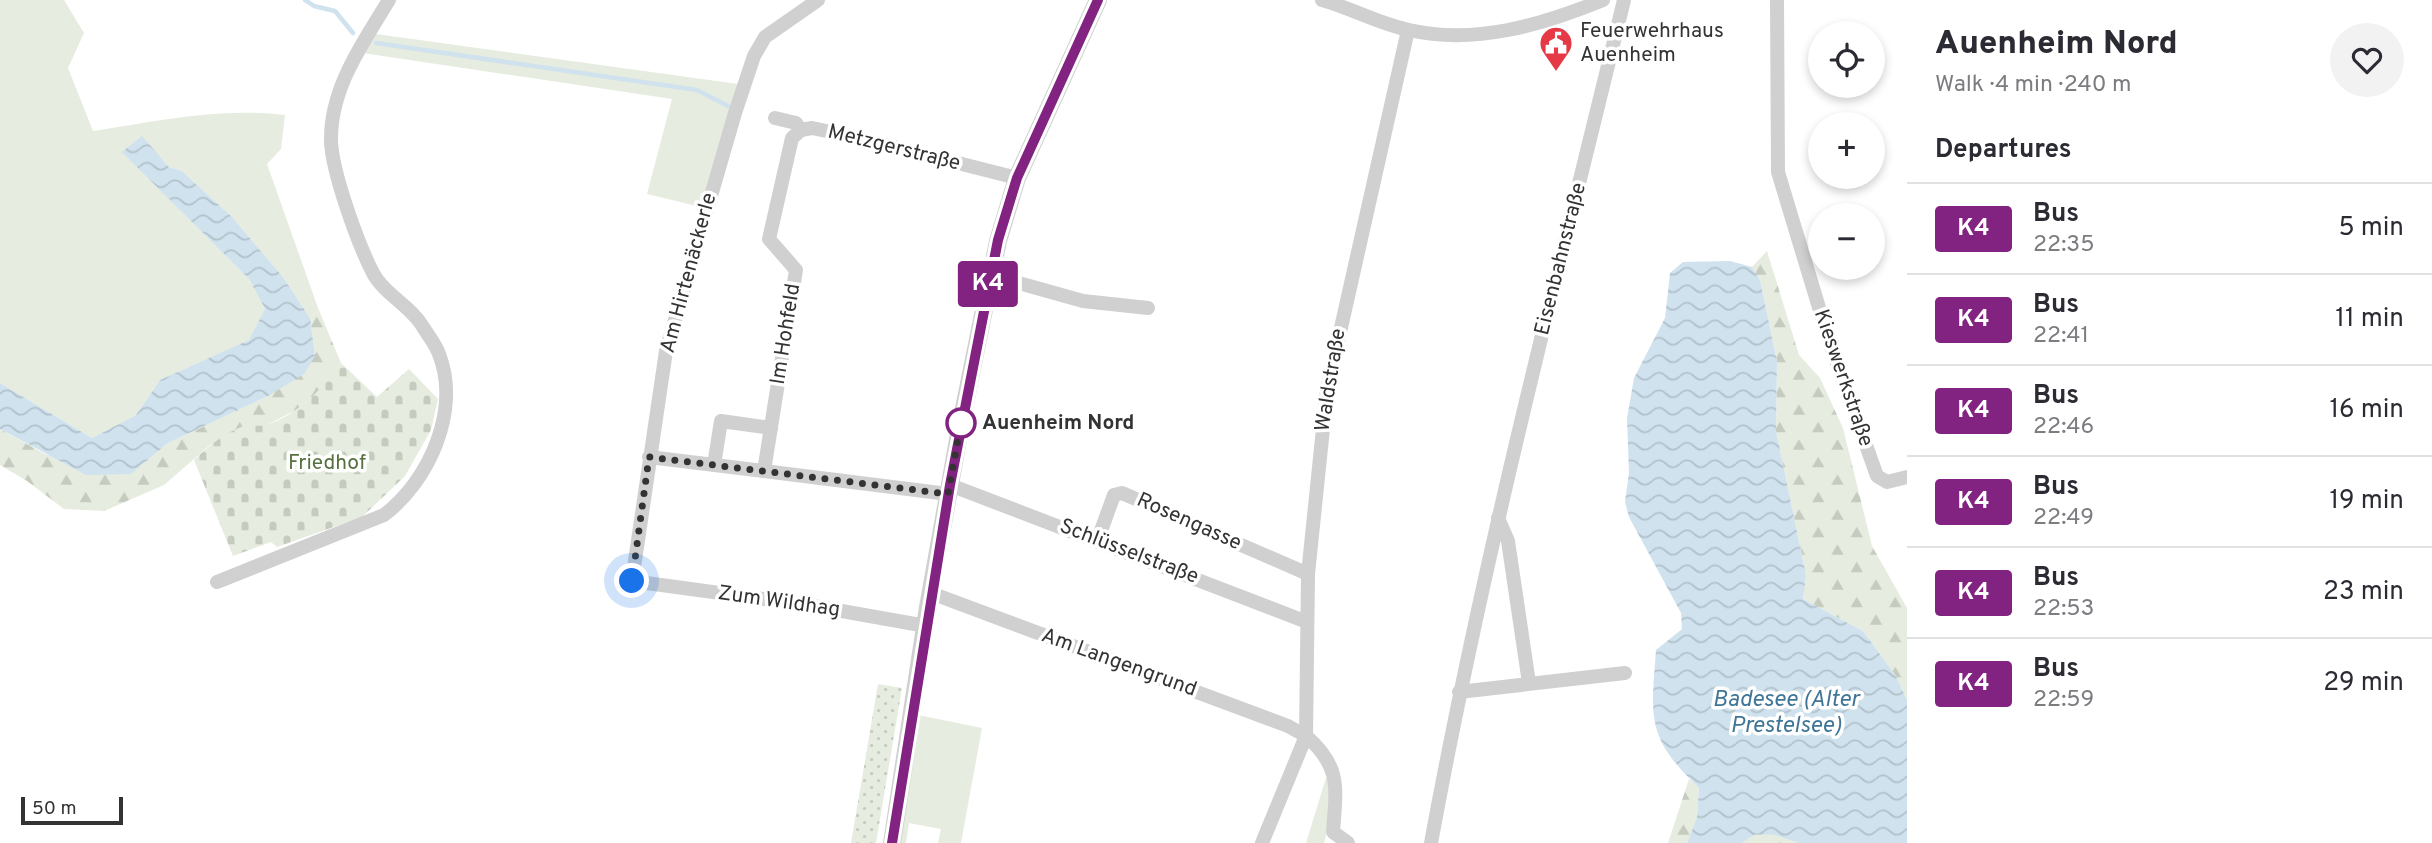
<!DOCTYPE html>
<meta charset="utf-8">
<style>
body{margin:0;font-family:Overpass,sans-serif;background:#f2f2f3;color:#2b2b33;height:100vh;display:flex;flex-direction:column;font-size:26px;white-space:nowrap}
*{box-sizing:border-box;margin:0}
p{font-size:23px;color:#7c7c81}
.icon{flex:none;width:38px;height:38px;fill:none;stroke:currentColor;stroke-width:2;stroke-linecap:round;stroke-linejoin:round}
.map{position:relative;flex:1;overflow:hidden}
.panel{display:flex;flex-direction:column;background:#fff;width:525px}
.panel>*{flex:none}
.badge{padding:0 14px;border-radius:5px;font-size:24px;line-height:46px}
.fabs{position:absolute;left:1808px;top:21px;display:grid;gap:14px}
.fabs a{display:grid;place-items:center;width:77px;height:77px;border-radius:50%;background:#fff;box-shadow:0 4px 10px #0003;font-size:35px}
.scale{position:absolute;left:21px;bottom:18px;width:102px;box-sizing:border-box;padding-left:7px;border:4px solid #333;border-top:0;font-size:19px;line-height:24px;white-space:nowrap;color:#333;-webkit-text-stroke:5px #fff;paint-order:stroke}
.you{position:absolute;width:35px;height:35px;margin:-18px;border:5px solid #fff;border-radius:50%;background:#1a73e8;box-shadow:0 0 0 10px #1a73e833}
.map>.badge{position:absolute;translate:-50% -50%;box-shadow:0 0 0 4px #fff}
h2{padding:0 28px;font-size:26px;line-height:63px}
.round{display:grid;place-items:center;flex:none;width:74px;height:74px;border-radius:37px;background:#f2f2f3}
.headline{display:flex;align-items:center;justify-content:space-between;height:119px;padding:0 28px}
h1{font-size:33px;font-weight:800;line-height:52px}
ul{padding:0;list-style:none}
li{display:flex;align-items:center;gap:21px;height:91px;padding:0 28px;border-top:2px solid #e1e1e2}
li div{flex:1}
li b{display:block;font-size:26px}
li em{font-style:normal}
li .badge{min-width:77px;font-weight:700;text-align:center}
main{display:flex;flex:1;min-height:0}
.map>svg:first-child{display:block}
.grass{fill:#e6ecdf}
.forest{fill:url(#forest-firs)}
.cemetery{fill:url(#cemetery-stones)}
.garden{fill:url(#garden-dots)}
.water{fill:url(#water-waves)}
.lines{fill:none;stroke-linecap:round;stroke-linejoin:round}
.stream{stroke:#cfe2ee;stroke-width:4.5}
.minor{stroke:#d0d0d0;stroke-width:14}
.tertiary{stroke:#d0d0d0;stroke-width:18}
.line-casing{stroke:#fff;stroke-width:16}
.line{stroke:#822281;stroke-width:10}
.walk{stroke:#333;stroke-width:7;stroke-dasharray:0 12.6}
.stop-dot{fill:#fff;stroke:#822281;stroke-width:3.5}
.labels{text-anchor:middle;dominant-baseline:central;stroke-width:7;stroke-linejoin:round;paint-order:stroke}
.poi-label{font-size:21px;fill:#333;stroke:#fff;text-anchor:start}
.street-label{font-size:21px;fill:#333;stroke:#fff}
.stop-label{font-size:21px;font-weight:bold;fill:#333;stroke:#fff;text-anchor:start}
.park-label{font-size:21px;fill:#56703f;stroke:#fff}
.water-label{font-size:23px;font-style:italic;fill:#3f7597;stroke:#fff}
</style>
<main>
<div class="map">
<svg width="1907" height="843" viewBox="0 0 1907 843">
<defs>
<pattern id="forest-firs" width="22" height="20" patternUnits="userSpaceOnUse" patternTransform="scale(1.75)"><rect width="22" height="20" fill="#e6ecdf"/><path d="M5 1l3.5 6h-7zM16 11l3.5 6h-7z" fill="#c6cbc0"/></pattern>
<pattern id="cemetery-stones" width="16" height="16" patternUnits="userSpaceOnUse" patternTransform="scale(1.75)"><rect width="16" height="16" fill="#e6ecdf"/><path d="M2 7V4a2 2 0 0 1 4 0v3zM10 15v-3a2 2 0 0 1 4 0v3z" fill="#c6cbc0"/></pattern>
<pattern id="garden-dots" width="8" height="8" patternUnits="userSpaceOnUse" patternTransform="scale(1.75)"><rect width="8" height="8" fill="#e6ecdf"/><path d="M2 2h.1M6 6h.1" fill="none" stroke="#c6cbc0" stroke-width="1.8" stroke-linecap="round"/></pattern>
<pattern id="water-waves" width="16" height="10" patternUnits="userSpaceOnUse" patternTransform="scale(1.75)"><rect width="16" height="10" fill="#cfe2ee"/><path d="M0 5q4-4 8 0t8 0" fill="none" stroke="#b2c2cd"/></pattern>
</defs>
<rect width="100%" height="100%" fill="#fff"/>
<!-- grass -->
<g class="grass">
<path d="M0,0H64L84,33L68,68L93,131C157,121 220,107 285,115L281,149L267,164L318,308L310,318L283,277L232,217L182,171L169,167L142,137L123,152L249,279L265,309L250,340L160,380L136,415L92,438L0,383Z"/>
<polygon points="376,34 738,84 701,207 647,194 672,99 363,53"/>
<polygon points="918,715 982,728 961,843 938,843 941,829 909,823 906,843 899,843"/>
<polygon points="1326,778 1329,779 1328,828 1324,843 1306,843"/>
</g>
<!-- forest -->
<g class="forest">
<polygon points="1767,251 1799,355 1820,378 1843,428 1872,546 1907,608 1907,700 1896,676 1863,631 1803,599 1806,575 1776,431 1777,361 1760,280 1752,267"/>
<polygon points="318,308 341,363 322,389 296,410 265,426 245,426 210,445 164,485 104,511 64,509 27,481 0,465 0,429 45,454 131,474 168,443 268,396 315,356 310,318"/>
<polygon points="1689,779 1699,788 1697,817 1687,843 1668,843"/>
<polygon points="1756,834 1775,835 1799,843 1742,843"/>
</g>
<!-- cemetery -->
<path class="cemetery" d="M341,363L377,397L409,369L438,399L431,430L405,476L362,517L277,547L271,542L233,556L194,460C208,447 225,432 244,426C251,424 259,427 266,425C298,415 322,389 341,363Z"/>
<!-- garden -->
<polygon class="garden" points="878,684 902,688 876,843 851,843"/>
<!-- water -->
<g class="water">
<polygon points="142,136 169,167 182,171 232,217 283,277 310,318 315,356 304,374 268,396 168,443 131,474 86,475 0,429 0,383 92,438 136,415 160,380 249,340 265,309 249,279 122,152"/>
<path d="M1730,261L1752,267L1760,280L1777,361L1776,431L1806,575L1803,599L1863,631L1896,676L1907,700V843H1799L1775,835L1756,834L1742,843H1687L1697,817L1699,788C1646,737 1651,719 1656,650L1682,629L1681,613L1629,517L1625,502L1629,473L1627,418L1634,378L1665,318L1670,273L1683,262Z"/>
</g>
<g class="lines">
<!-- stream -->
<g class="stream">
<polyline points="305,0 314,6 335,11 353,33"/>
<polyline points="376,43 697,90 728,106"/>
</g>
<!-- minor -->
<g class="minor">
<polyline points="818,0 765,37 754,56 735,113 666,351 632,581 808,605 926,626"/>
<path d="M1322,0C1351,8 1379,24 1409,30C1475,45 1542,25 1603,0"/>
<polyline points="1777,0 1778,172 1830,344 1877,476 1887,482 1907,477"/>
<polyline points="775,118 796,123 801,130 812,128 855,137 1017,178"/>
<polyline points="801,130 792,138 769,239 796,270 764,471 948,494"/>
<polyline points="990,275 1083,301 1148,308"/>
<polyline points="649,457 764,471"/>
<polyline points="714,465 721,421 771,428"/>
<polyline points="950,485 1307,622"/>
<polyline points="1498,518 1508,541 1529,683"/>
<polyline points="1098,539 1114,495 1122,493 1308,574"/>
<path d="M217,582L384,515C429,481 461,410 439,354C436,345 428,335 423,327C411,306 384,294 373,273C358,244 332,172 331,141C330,88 363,43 389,0"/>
<polyline points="931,593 1288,726 1306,736 1262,843"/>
<polyline points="1459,692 1625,673"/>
<path d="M1348,843L1333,832C1336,789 1342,767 1306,736L1308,574L1327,390L1408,30"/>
<path d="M1431,843C1483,559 1556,280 1624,0"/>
</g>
<!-- tertiary -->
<polyline class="tertiary" points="892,843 928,607 961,423 998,241 1017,178 1098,0"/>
</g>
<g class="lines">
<defs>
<polyline id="line" points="892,843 950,485 998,240 1017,178 1098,0"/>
</defs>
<!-- line casing -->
<use href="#line" class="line-casing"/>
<!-- line -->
<use href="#line" class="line"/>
<!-- walk -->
<polyline class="walk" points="632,581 649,457 948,494 961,423"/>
</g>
<!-- icons -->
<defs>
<symbol id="civic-pin" viewBox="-11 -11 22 30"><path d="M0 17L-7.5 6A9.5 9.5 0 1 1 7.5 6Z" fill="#e63946" stroke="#fff"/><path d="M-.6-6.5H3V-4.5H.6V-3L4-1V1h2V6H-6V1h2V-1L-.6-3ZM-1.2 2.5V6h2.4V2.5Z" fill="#fff"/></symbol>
</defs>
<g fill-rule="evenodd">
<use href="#civic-pin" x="1537" y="24" width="38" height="52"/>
</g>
<!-- markers -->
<circle class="stop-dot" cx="961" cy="423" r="14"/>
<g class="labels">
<!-- poi labels -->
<g class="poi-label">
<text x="1580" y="31">Feuerwehrhaus<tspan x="1580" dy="24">Auenheim</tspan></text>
</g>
<!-- street labels -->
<g class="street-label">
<text transform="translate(894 148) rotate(14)">Metzgerstraße</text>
<text transform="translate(1561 259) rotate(-76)">Eisenbahnstraße</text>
<text transform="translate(689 273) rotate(-75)">Am Hirtenäckerle</text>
<text transform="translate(786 334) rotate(-81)">Im Hohfeld</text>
<text transform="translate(1843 378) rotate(71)">Kieswerkstraße</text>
<text transform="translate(1331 380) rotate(-81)">Waldstraße</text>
<text transform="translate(1189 522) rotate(24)">Rosengasse</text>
<text transform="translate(1129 552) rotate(21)">Schlüsselstraße</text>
<text transform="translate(779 602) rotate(8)">Zum Wildhag</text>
<text transform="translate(1119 663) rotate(20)">Am Langengrund</text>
</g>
<!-- stop labels -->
<g class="stop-label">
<text x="982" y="423">Auenheim Nord</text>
</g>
<!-- park labels -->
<g class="park-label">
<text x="327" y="463">Friedhof</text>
</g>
<!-- water labels -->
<g class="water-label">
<text x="1786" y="700">Badesee (Alter<tspan x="1786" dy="26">Prestelsee)</tspan></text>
</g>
</g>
</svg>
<div class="fabs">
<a><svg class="icon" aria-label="locate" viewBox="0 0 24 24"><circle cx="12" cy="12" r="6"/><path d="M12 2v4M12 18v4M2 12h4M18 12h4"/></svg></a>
<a>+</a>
<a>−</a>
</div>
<div class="scale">50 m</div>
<div class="you" style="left:632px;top:581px"></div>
<b class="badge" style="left:988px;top:284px;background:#822281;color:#fff">K4</b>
</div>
<section class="panel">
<div class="headline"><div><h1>Auenheim Nord</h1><p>Walk · 4 min · 240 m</p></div><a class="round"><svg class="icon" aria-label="heart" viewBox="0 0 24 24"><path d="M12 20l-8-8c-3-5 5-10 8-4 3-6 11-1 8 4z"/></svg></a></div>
<h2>Departures</h2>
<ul>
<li><span class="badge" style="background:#822281;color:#fff">K4</span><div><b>Bus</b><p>22:35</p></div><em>5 min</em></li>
<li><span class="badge" style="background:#822281;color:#fff">K4</span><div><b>Bus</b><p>22:41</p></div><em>11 min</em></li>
<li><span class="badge" style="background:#822281;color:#fff">K4</span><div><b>Bus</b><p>22:46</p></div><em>16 min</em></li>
<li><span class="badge" style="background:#822281;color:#fff">K4</span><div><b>Bus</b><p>22:49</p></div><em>19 min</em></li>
<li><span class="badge" style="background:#822281;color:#fff">K4</span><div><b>Bus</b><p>22:53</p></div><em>23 min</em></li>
<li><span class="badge" style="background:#822281;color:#fff">K4</span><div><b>Bus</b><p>22:59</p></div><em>29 min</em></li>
</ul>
</section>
</main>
